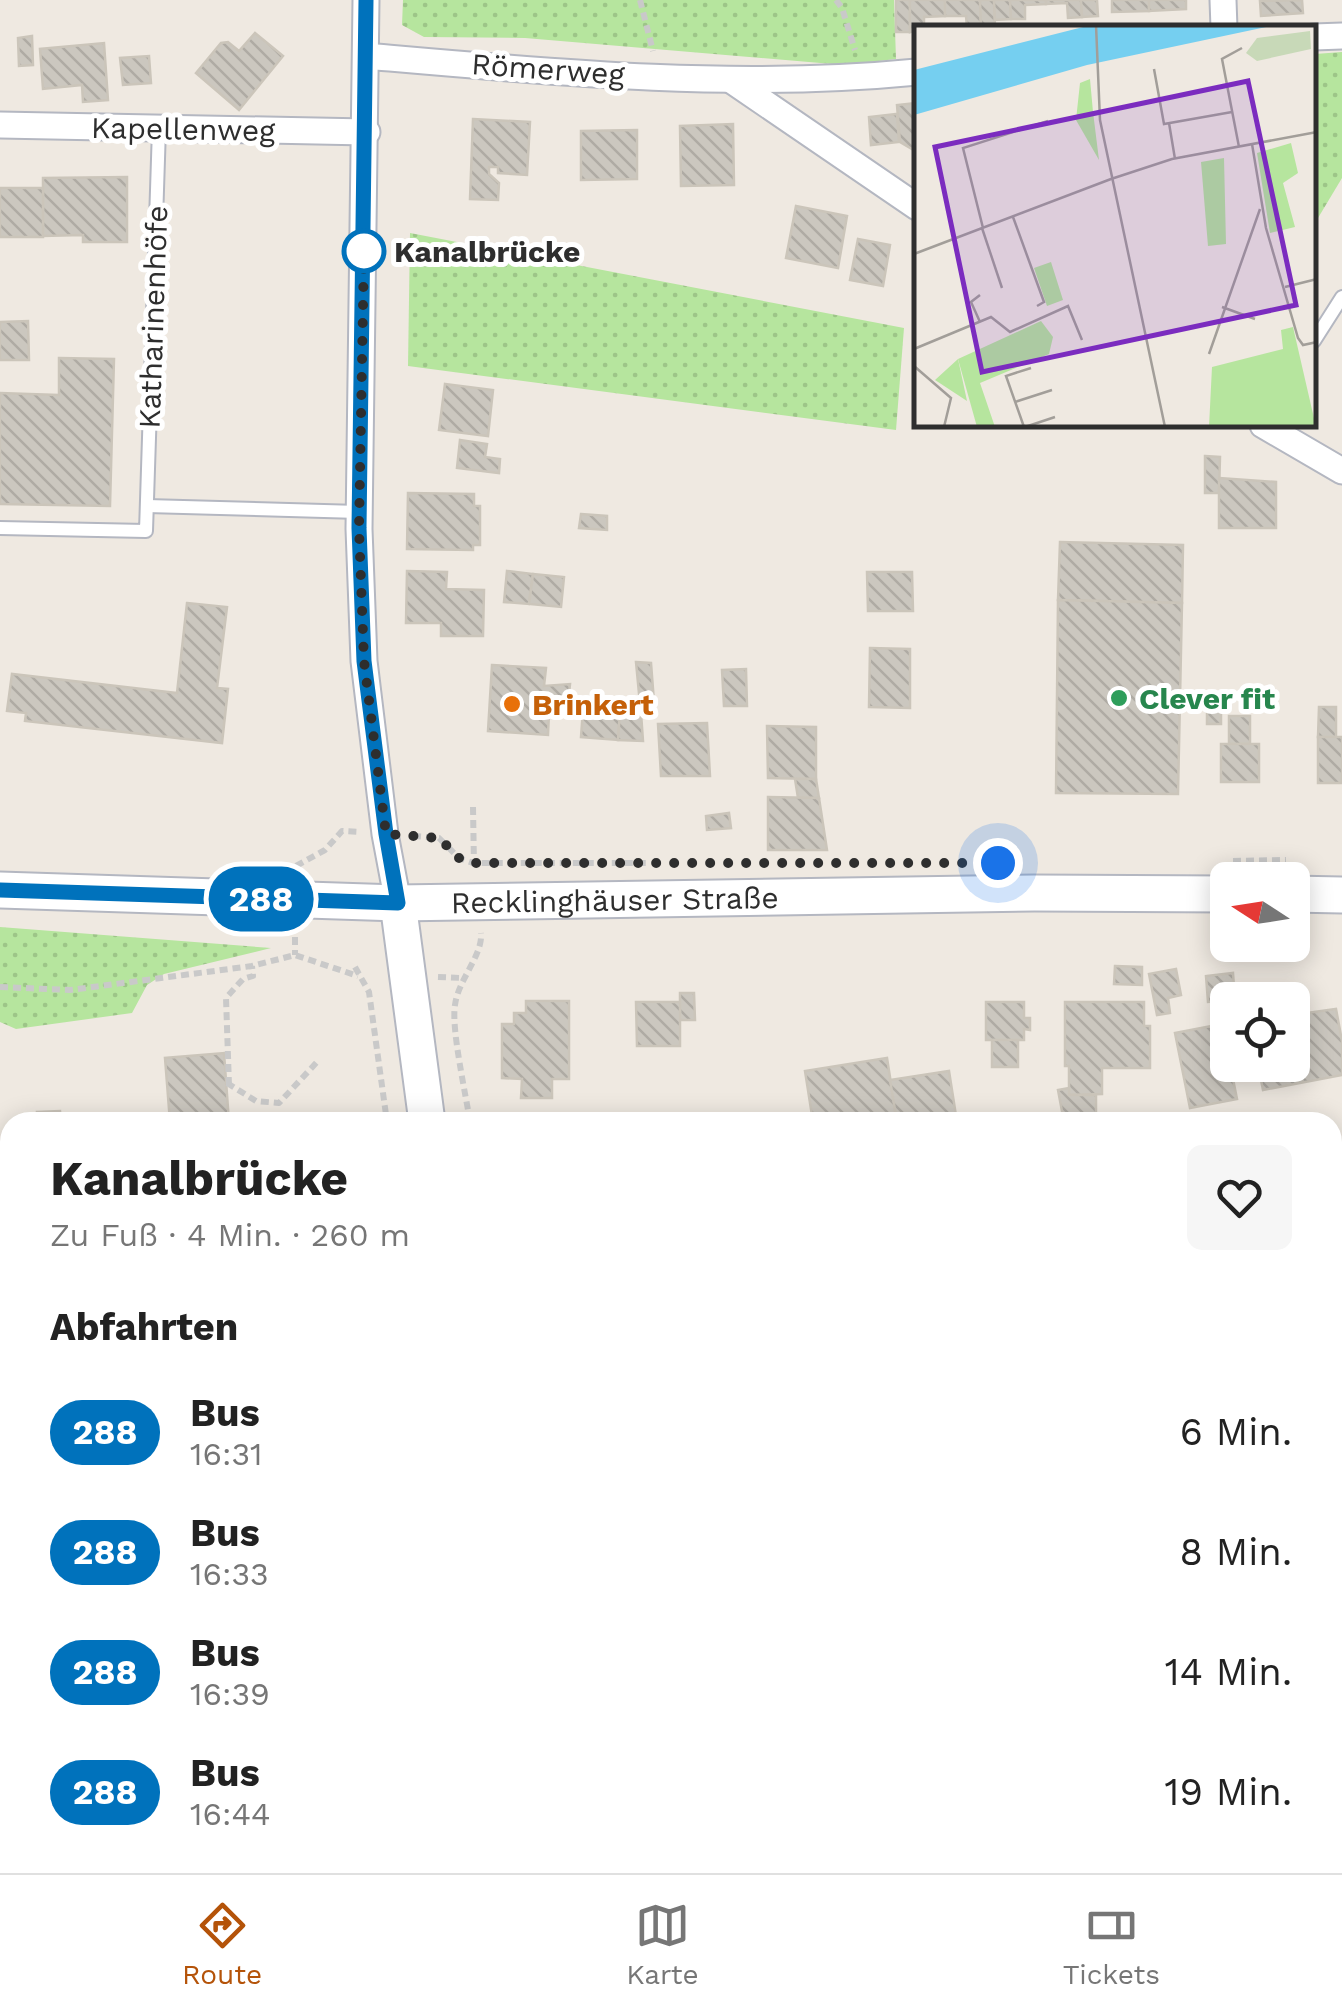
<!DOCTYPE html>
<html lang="de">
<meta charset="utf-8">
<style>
body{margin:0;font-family:"Work Sans",sans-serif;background:#f6f6f6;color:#222;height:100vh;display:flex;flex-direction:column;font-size:38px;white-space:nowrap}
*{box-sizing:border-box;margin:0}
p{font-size:32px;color:#767676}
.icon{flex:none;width:55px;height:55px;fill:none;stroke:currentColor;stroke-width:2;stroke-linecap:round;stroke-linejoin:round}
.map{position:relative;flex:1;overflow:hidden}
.sheet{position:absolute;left:0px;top:1112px;width:1342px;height:762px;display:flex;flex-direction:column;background:#fff;border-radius:30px 30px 0 0;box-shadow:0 5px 25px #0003}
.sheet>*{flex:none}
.badge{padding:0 20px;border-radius:32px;font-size:35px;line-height:65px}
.needle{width:65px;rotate:282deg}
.tools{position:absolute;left:1210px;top:862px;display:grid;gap:20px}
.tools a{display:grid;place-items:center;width:100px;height:100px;border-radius:15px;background:#fff;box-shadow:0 5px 25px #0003;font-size:50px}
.you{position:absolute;width:50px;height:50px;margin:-25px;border:8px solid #fff;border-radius:50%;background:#1a73e8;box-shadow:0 0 0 15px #1a73e833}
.map>.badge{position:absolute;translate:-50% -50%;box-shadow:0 0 0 5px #fff}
h2{padding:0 50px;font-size:38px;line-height:90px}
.round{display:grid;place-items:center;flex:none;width:105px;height:105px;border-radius:15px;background:#f6f6f6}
.headline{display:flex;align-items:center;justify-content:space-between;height:170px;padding:0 50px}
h1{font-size:48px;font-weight:700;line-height:75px}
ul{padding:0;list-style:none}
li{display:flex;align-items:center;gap:30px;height:120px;padding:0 50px}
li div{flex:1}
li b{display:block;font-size:38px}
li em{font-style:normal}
li .badge{min-width:110px;font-weight:700;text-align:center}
.dock{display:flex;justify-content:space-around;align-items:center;height:140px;border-top:2px solid #e0e0e0;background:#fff;font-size:28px;color:#767676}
.dock a{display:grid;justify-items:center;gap:5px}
.dock .current{color:#b45309}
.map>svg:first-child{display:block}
.grass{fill:url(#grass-dots)}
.forest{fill:url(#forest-firs)}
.building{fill:url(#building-back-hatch);stroke:#cbc5ba;stroke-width:2.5}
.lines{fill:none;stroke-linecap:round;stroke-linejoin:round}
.lane-casing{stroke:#b4b7c1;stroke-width:16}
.street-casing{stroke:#b4b7c1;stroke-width:29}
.secondary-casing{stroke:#b4b7c1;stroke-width:39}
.path{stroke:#c9c9c9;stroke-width:6;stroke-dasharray:8 5;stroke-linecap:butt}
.lane{stroke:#fff;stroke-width:12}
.street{stroke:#fff;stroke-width:25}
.secondary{stroke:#fff;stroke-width:35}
.line-casing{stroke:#fff;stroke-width:22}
.line{stroke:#0072bc;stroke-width:15}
.walk{stroke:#2e2e2e;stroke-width:10;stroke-dasharray:0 18}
.stop-dot{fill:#fff;stroke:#0072bc;stroke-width:5}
.leisure-dot{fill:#2e9e5b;stroke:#fff;stroke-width:4}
.food-dot{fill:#e8710a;stroke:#fff;stroke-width:4}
.labels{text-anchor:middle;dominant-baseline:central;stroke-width:10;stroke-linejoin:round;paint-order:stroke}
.street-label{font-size:30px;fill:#2e2e2e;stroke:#fff}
.stop-label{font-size:30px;font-weight:bold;fill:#2e2e2e;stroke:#fff;text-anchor:start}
.leisure-label{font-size:30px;font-weight:bold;fill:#27864d;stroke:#fff;text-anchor:start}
.food-label{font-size:30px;font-weight:bold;fill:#c56008;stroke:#fff;text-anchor:start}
.inset-road{fill:none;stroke:#a29e99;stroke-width:2.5}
.view{fill:#7b2cbf;fill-opacity:0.15;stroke:#7b2cbf;stroke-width:5}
.inset-edge{fill:none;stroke:#2e2e2e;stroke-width:5}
</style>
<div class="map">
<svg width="1342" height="1873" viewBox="0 0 1342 1873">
<defs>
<pattern id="grass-dots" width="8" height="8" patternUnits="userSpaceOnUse" patternTransform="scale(2.5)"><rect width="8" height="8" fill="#b6e59e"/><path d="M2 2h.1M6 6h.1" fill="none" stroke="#9dc588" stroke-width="1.8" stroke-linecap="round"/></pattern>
<pattern id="forest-firs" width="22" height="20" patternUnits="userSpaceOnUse" patternTransform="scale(2.5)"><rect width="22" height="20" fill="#b6e59e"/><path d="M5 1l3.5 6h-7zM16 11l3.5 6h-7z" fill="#9dc588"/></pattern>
<pattern id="building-back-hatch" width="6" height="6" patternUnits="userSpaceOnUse" patternTransform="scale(2.5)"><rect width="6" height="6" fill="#cbc7bf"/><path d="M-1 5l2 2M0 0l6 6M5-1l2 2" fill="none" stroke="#afaba4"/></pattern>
</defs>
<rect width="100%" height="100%" fill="#efe9e1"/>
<!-- grass -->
<g class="grass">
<polygon points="403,0 894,0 896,59 844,65 525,38 424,37 402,25"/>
<polygon points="1342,52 1342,178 1315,223 1315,54"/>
<polygon points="410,233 904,328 896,430 408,366"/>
<polygon points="0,927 271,948 164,974 147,985 132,1013 16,1029 0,1022"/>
</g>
<!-- forest -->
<polygon class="forest" points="1333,1536 1342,1583 1342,1873 1211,1873 1210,1865 1332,1865"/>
<!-- building -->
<g class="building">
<rect x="896" y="0" width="14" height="32"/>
<polygon points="910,0 945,0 945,16 924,17 924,28 910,32"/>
<polygon points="945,0 980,0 981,28 967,28 966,16 945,16"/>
<polygon points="980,0 994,0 995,28 981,28"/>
<polygon points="994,0 1010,0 1011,19 995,20"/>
<polygon points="1010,0 1046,0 1046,4 1025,5 1025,19 1011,19"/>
<polygon points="1046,0 1081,0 1082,17 1068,18 1067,3 1046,4"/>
<polygon points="1081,0 1097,0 1098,16 1082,17"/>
<polygon points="1112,0 1149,0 1149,11 1112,12"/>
<polygon points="1149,0 1186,0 1186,9 1149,11"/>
<polygon points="1302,0 1303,13 1261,16 1260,1"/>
<polygon points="255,33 283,56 239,110 196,73 221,43 228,42 239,51"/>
<polygon points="32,36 33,65 19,66 18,38"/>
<polygon points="104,43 108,100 83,102 82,85 43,89 40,49"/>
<polygon points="149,56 151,83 123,85 120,58"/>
<polygon points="917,103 917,152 900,142 897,105"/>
<polygon points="897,114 899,142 871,145 869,117"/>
<polygon points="473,119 530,122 527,175 498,173 498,167 489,167 489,174 499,183 498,200 470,199"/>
<polygon points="733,124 734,185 681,186 680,126"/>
<polygon points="637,130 637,179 581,180 581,131"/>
<polygon points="127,177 127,242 83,242 83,235 43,236 43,178"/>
<rect x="0" y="188" width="43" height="49"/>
<polygon points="796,206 847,216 838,268 786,258"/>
<polygon points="858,239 890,245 883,286 850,280"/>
<polygon points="28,321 29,360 0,360 0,322"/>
<polygon points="59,358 114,359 110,506 0,504 0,393 59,395"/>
<polygon points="445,384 493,390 488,436 439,430"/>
<polygon points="460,440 487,444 485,457 500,459 499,473 457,468"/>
<polygon points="1205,456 1220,457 1219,493 1205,493"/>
<polygon points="1219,478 1276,482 1276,528 1219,528"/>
<polygon points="408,493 474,494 474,506 480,506 480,545 473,545 473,550 407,549"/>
<polygon points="581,514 607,516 607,530 579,528"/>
<polygon points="1060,542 1183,545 1182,603 1058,600"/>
<polygon points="407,571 447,572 446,589 484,590 483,636 441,636 441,623 406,623"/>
<polygon points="507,571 533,574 529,604 504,602"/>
<polygon points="867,572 912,572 913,611 868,611"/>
<polygon points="533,574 564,577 561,607 529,604"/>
<polygon points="1058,600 1182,603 1178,794 1056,793"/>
<polygon points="187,603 227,607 217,688 228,689 222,743 25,721 26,713 7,711 12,674 177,693"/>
<polygon points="870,648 910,649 910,708 869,707"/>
<polygon points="636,662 651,663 654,702 640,704"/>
<polygon points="492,665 546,668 544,686 570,684 567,714 549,713 548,735 488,731"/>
<polygon points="746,669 747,706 724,706 722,670"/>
<rect x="1207" y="700" width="14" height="24"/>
<polygon points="1319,707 1336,707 1336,737 1318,737"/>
<polygon points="583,709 620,711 618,740 581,737"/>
<polygon points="620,711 641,713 643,741 618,740"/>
<rect x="1229" y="716" width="21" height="28"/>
<polygon points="707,723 710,776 661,776 658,724"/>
<polygon points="767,726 816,727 816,779 768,778"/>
<rect x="1318" y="737" width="24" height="46"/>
<rect x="1221" y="744" width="38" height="38"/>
<polygon points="795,779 816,779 819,798 798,798"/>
<polygon points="768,797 819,798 827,850 768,850"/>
<polygon points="729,813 731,828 707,830 706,816"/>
<polygon points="1115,966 1142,967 1142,985 1114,984"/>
<polygon points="1176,969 1181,995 1168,998 1170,1013 1157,1015 1149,974"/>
<polygon points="1233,973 1235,1000 1208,1002 1206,976"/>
<polygon points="680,993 694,993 695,1020 680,1020"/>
<polygon points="526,1001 569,1001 569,1079 552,1079 552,1098 521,1098 522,1079 502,1078 502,1024 514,1024 514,1013 526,1013"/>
<polygon points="636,1002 680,1002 680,1046 637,1046"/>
<polygon points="986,1002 1024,1002 1024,1018 1030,1018 1030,1030 1024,1029 1024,1040 986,1040"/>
<polygon points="1065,1002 1144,1002 1144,1026 1150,1026 1150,1068 1102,1068 1102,1094 1069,1095 1069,1066 1065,1066"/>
<polygon points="1336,1009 1342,1041 1342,1075 1263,1090 1258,1065 1292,1065 1292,1015"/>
<polygon points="1222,1024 1237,1099 1190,1108 1175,1033"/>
<rect x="992" y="1040" width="26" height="27"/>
<polygon points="224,1053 229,1122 170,1122 165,1058"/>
<polygon points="887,1058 897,1122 813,1122 805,1071"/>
<polygon points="949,1071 957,1122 897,1122 890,1080"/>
<polygon points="1069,1088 1069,1095 1096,1095 1096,1122 1064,1122 1058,1090"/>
<polygon points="60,1111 61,1122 38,1122 37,1112"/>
<polygon points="1342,1194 1342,1236 1332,1237 1332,1195"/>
<polygon points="1342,1276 1342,1328 1332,1329 1332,1277"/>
<polygon points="10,1801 10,1865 38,1865 2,1868 0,1802"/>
<polygon points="627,1865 680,1865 682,1873 629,1873"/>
<polygon points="966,1865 1006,1865 1006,1868 968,1873"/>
<polygon points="1081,1865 1128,1865 1130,1873 1083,1873"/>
</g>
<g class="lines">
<defs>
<g id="lane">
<polyline points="1314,341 1342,297"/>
<polyline points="147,506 359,512"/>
<polyline points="0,528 146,531 159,128"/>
</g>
<g id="street">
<polyline points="366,0 359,529 364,661 385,834 398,903"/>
<polyline points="1223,0 1224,28"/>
<polyline points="1314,37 1342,36"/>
<path d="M366,56C548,72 734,90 917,72"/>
<polyline points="731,80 917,207"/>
<polyline points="0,125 367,132"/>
<polyline points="1263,425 1342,471"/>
<polyline points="0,1299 10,1418"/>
<polyline points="1059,1865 1061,1873"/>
</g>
<g id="secondary">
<path id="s1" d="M0,890L398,903L1034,893L1228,894"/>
<polyline points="1292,894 1342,895"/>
<polyline points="398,903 427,1122"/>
<polyline points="545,1865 546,1873"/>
</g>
</defs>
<!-- lane casing -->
<use href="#lane" class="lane-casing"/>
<!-- street casing -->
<use href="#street" class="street-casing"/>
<!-- secondary casing -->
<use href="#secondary" class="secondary-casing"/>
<!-- path -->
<g class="path">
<polyline points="640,0 653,51"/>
<polyline points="836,0 842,8 855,50"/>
<polyline points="473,807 474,866"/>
<polyline points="413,836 439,838 459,858 473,863 646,863"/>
<polyline points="1233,861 1286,860"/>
<polyline points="296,866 325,850 342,831 361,832"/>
<polyline points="295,937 295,955"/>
<polyline points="355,967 369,992 387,1122"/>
<polyline points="438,977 462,978"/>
<polyline points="0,987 70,990 252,966 295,955 358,976"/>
<polyline points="227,1083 256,1101 279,1103 317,1062"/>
<polyline points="229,1085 226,998 243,979 253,976 252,966"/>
<path d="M470,1122C466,1095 451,1029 455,1005C458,980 483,955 481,933"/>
<polyline points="1332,1751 1342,1750"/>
<polyline points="1310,1865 1310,1873"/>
</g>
<!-- lane -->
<use href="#lane" class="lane"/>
<!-- street -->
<use href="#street" class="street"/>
<!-- secondary -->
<use href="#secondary" class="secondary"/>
</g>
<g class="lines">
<defs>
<polyline id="line" points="0,890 398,903 386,834 364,661 359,528 366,0"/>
</defs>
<!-- line casing -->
<use href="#line" class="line-casing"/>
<!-- line -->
<use href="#line" class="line"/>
<!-- walk -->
<polyline class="walk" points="364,251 359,528 364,661 386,834 439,838 459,858 473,863 998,863"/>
</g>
<!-- markers -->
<circle class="stop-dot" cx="364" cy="251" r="20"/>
<circle class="leisure-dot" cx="1119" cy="698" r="10"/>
<circle class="food-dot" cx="512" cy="704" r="10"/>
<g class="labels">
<!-- street labels -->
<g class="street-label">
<text transform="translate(548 69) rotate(4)">Römerweg</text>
<text transform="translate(183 129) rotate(1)">Kapellenweg</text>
<text transform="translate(153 317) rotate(-88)">Katharinenhöfe</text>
<text stroke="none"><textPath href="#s1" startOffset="615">Recklinghäuser Straße</textPath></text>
</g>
<!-- stop labels -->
<g class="stop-label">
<text x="394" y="251">Kanalbrücke</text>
</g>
<!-- leisure labels -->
<g class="leisure-label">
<text x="1139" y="698">Clever fit</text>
</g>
<!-- food labels -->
<g class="food-label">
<text x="532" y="704">Brinkert</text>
</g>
</g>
<!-- overview -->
<g transform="translate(914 25)">
<rect width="402" height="402" fill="#efe9e1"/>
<path d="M176,54L179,87L185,135L162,95L166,58ZM377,118L384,148L369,158L381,202L356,208L343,128ZM310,133L312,219L294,221L287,137ZM137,237L149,275L133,281L120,243ZM379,302L402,402H295L298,342L369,324L367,305ZM44,334L53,376L21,355Z" fill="#b6e59e"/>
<path d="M127,296L139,312L135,329L66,358L81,402H63L44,334Z" fill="#b6e59e"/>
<path d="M396,6L397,24L343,36L332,28L343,13Z" fill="#c8d9b8"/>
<path d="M177,0H362L173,40L0,90V45Z" fill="#75cff0"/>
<path class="inset-road" d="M182,0L186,95L251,402M240,44L250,99L318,87M255,98L261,134M338,119L352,203L384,313L389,320L403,317M325,122L308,34L328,23M197,154L258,134L403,107M99,192L130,277L123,281M68,203L88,263M69,203L49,123L134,96M0,229L197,154M371,262L403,254M308,282L341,294M66,297L57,277L66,270M0,324L77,292L96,307L154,281L168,315M295,329L346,184M0,341L37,373L30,402M101,377L138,365M110,402L92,351L117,343M111,402L141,392"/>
<path class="view" d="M334,56L382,280L68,347L21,122Z"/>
<rect width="402" height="402" class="inset-edge"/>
</g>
</svg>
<div class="tools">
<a><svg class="needle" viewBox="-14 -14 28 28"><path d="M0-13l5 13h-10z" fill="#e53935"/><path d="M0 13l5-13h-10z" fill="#767676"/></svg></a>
<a><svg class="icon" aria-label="locate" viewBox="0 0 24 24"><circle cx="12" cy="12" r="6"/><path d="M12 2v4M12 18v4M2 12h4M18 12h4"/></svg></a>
</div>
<div class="you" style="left:998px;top:863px"></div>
<b class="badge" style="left:261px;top:899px;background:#0072bc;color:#fff">288</b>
<section class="sheet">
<div class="headline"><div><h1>Kanalbrücke</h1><p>Zu Fuß · 4 Min. · 260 m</p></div><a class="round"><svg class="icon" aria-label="heart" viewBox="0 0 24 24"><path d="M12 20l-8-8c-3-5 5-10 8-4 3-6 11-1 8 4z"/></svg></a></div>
<h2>Abfahrten</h2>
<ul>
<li><span class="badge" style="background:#0072bc;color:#fff">288</span><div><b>Bus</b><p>16:31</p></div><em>6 Min.</em></li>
<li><span class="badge" style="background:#0072bc;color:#fff">288</span><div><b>Bus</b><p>16:33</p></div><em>8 Min.</em></li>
<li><span class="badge" style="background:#0072bc;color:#fff">288</span><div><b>Bus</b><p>16:39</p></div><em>14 Min.</em></li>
<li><span class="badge" style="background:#0072bc;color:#fff">288</span><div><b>Bus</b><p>16:44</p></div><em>19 Min.</em></li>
</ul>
</section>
</div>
<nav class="dock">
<a class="current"><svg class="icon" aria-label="directions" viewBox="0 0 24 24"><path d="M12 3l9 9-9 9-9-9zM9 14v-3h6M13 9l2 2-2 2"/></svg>Route</a>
<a><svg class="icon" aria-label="map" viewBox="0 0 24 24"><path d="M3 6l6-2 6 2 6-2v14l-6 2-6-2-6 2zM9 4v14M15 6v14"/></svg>Karte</a>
<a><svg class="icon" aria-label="tickets" viewBox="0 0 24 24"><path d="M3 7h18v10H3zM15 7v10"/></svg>Tickets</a>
</nav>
